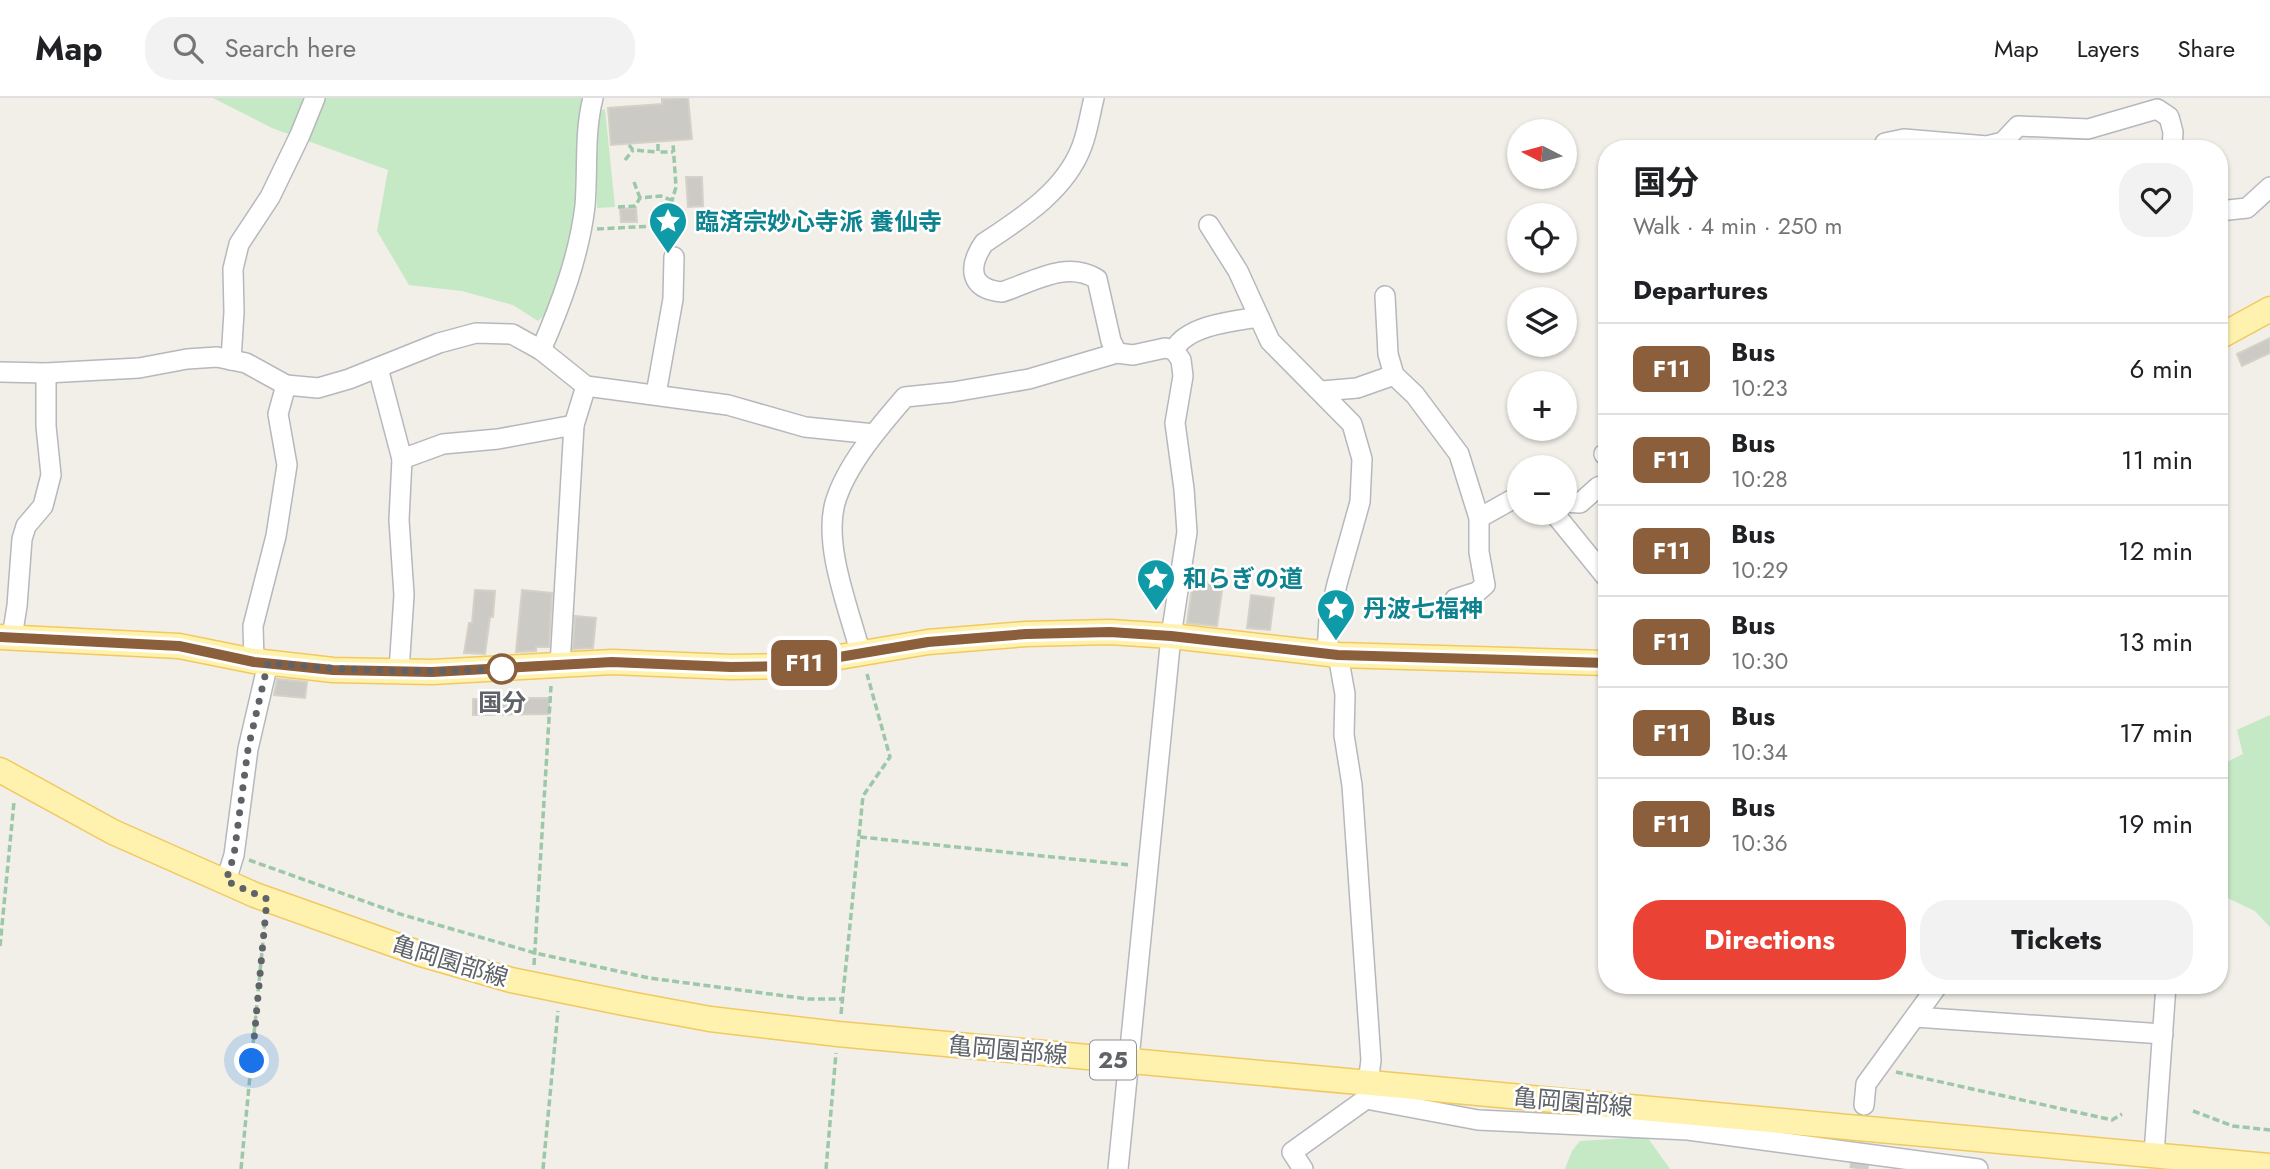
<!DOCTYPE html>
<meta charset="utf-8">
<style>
body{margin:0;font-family:Jost,"Noto Sans JP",sans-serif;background:#f2f2f2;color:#202124;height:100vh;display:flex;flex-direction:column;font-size:26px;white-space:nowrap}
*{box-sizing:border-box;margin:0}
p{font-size:23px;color:#757577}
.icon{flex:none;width:38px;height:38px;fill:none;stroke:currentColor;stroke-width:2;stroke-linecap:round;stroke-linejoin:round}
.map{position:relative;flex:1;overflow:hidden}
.details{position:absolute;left:1598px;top:42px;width:630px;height:854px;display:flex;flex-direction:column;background:#fff;border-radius:28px;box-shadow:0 2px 5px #0004}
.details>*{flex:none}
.badge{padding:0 14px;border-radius:10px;font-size:24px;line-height:46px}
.needle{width:46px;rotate:276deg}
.tools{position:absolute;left:1507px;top:21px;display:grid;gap:14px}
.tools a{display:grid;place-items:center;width:70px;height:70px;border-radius:50%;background:#fff;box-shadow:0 2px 5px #0004;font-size:35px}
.you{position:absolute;width:35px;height:35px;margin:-18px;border:5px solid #fff;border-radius:50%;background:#1a73e8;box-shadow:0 0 0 10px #1a73e833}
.map>.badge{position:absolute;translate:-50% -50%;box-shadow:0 0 0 4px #fff}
h2{padding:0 35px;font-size:26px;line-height:63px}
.round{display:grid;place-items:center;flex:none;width:74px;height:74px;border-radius:28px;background:#f2f2f2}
.summary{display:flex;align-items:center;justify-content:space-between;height:119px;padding:0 35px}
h1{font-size:33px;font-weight:700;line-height:52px}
.button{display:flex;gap:14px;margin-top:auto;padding:14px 35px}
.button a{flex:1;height:80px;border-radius:28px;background:#ea4335;color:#fff;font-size:28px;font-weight:700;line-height:80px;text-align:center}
.button a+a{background:#f2f2f2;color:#202124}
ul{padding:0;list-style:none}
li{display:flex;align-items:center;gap:21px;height:91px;padding:0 35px;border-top:2px solid #e0e0e0}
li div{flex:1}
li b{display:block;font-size:26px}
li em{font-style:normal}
li .badge{min-width:77px;font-weight:700;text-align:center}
header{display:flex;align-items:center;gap:42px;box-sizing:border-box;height:98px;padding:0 35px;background:#fff;border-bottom:2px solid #e0e0e0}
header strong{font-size:33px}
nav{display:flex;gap:38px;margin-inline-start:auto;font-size:24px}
.search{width:490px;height:63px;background:#f2f2f2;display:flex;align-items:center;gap:18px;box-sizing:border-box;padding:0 24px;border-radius:28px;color:#757577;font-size:26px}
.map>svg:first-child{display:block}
.green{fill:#c5e8c5}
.building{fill:#cccac5;stroke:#d6d1c6;stroke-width:2}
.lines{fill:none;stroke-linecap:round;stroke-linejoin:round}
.minor-tunnel{stroke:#ccccc8;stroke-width:19;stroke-dasharray:19 10;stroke-linecap:butt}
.minor-casing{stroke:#b5b8bc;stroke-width:22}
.major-casing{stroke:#f2c960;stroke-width:27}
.path{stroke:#9cc7a9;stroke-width:3.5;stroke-dasharray:7 3.5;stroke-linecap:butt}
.minor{stroke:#fff;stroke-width:19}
.major{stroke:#fff2af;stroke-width:24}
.line-casing{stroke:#fff;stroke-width:16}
.line{stroke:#8b5e3c;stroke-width:10}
.walk{stroke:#5f6368;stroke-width:7;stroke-dasharray:0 12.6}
.stop-dot{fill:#fff;stroke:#8b5e3c;stroke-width:3.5}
.labels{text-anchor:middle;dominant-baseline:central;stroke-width:5;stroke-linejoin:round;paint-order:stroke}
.shield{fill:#fff;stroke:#8f9295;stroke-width:2}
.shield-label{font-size:23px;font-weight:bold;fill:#5f6368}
.culture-label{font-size:24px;font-weight:bold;fill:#0d838f;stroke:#fff;text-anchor:start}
.stop-label{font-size:24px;font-weight:bold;fill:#5f6368;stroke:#fff}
.street-label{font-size:24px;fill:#5f6368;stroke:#fff}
</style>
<header>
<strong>Map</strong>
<div class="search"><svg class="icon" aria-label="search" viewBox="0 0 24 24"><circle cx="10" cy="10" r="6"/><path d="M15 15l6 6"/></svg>Search here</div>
<nav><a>Map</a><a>Layers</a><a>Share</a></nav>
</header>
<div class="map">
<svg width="2270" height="1071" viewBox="0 0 2270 1071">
<rect width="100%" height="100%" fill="#f1efe8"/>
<!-- green -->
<g class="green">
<polygon points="213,0 586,0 575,116 555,207 538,223 513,207 462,193 409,187 377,133 388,72 272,30"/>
<polygon points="605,11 615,109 597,110 597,41 600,13"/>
<polygon points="2270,617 2270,829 2255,813 2219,796 2219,668 2243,656 2237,632"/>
<polygon points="1647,1039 1670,1071 1565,1071 1572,1053 1580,1043"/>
</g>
<!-- building -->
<g class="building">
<polygon points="688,0 692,41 611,47 608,10 662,6 662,1"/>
<polygon points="686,79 702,79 703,108 688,109"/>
<polygon points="636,110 637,124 621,124 620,111"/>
<polygon points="2270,240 2270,255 2242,268 2237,256"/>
<polygon points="1193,483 1223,486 1217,528 1187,525"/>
<polygon points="475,492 495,493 493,519 490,519 485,556 464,555 469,525 472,525"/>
<polygon points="522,492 552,495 549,549 536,549 536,553 516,554"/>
<polygon points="1251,497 1274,500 1270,532 1247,530"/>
<polygon points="575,518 596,520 593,550 573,551"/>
<polygon points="277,581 307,584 305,600 274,597"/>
<polygon points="482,597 506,598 506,600 549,600 549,616 473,617 473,601 481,601"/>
</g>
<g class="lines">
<!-- minor-tunnel -->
<polyline class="minor-tunnel" points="1859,1071 1864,1016"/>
<defs>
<g id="minor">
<path d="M1094,0C1090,16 1088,32 1082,48C1066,92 1022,120 984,145C967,170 970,191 1002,194C1033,184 1066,162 1097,181L1111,243L1117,255"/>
<polyline points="1883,51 1885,45 1904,41 1987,48 2003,44 2018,28 2088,31 2157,11 2169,19 2173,34 2172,51"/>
<polyline points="2219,113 2247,110 2270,89"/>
<polyline points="1209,127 1238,173 1270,243 1352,326 1362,361 1360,404 1337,486 1329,521 1327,556"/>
<polyline points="1385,198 1388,256 1394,277 1415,297 1459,356 1479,420 1479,454 1485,487 1477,494 1455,501"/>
<path d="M541,252C561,206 579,158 585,108C588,71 584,35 593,0"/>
<path d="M1174,252C1187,227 1234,223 1259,219"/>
<polyline points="231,262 234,214 233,171 239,146 270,99 300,37 315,0"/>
<polyline points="378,270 402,361 399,422 404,497 399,573"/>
<polyline points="0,274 46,275 139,270 187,261 217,259 246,265 286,287 318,290 349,281 439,245 476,235 512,236 541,252 586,288 728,307 805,329 874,336"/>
<polyline points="1322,293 1357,290 1394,277"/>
<polyline points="656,296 673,201 674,159"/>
<polyline points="1604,356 1606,355"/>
<polyline points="402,361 443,346 498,341 574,327"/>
<polyline points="1564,404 1580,405 1598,389 1606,386"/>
<polyline points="1554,415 1606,479"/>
<polyline points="1479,420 1513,401 1519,400"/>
<polyline points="12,539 17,508 22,441 26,428 43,408 51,377 46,328 46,275"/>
<path d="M861,557C850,514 823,449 835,405C846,367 880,328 905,299L953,294L1029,281L1117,255L1133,257L1165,250L1174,252L1181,262L1183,278L1175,325L1184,391L1187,434L1171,538L1118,1071"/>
<polyline points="1338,557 1345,596 1344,637 1352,687 1371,962 1366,1001 1478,1022 1688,1032 1978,1071"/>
<polyline points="254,563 253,528 276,438 287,367 278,316 286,287"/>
<polyline points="560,568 574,327 586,288"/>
<polyline points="226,783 234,757 248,651 268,565"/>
<polyline points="1915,919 2163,936"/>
<polyline points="1864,1007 1866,986 1938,887"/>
<polyline points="2154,1056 2166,887"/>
<polyline points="1303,1071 1292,1054 1366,1001"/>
</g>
<g id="major">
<polyline points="2219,239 2270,211"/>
<polyline points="0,539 179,548 254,563 333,572 432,574 612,564 731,569 786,568 928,544 1026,536 1110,534 1171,538 1338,557 1606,565"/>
<polyline points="0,672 113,734 255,797 421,856 511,882 629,906 710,921 838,936 2270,1068"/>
</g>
</defs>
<!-- minor casing -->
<use href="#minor" class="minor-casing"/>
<!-- major casing -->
<use href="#major" class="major-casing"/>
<!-- path -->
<g class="path">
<polyline points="658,46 658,54 673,54"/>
<polyline points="629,47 633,52 658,54"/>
<polyline points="625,62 633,52"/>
<polyline points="634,84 640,100"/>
<polyline points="671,106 676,89 673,45"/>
<polyline points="618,109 635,108 640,100 661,98 671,102"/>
<polyline points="671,116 673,142"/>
<polyline points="597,131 672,127"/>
<polyline points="860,739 1130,767"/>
<polyline points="249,762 400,816 535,855 649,880 808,901 843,901"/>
<polyline points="0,848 14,704"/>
<polyline points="534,867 551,588"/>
<polyline points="841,916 863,698 890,659 867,576"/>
<polyline points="1896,974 2112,1022 2122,1016"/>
<polyline points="2193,1013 2233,1028 2270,1032"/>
<polyline points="241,1071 265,822"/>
<polyline points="543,1071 558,913"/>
<polyline points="826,1071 836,955"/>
</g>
<!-- minor -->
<use href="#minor" class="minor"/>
<!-- major -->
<use href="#major" class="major"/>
</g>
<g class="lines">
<defs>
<polyline id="line" points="0,539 179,548 254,564 333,572 432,574 612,564 731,569 786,568 928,544 1026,536 1110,534 1171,538 1338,557 1606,565"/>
</defs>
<!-- line casing -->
<use href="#line" class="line-casing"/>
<!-- line -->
<use href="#line" class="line"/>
<!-- walk -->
<path class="walk" d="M252,963L267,801L226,783L234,757L248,651L268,565C347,573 425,575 505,571H502"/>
</g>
<!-- icons -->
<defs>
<symbol id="sight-pin" viewBox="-11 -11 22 30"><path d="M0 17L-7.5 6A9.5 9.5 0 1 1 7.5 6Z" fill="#0f9aa8" stroke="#fff"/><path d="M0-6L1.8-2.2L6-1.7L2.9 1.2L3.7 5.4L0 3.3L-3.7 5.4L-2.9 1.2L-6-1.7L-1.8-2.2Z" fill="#fff"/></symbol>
</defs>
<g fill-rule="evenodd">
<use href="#sight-pin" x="646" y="101" width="44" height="60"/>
<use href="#sight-pin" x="1134" y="458" width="44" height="60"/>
<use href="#sight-pin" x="1314" y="488" width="44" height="60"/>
</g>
<!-- markers -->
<circle class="stop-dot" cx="502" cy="571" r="14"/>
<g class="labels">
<!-- shield labels -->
<rect class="shield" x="1090" y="942.5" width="46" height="39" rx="5"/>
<g class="shield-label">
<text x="1113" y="962">25</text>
</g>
<!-- culture labels -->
<g class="culture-label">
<text x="695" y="123">臨済宗妙心寺派 養仙寺</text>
<text x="1183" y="480">和らぎの道</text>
<text x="1363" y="510">丹波七福神</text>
</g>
<!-- stop labels -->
<g class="stop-label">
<text x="502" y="604">国分</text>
</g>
<!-- street labels -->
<g class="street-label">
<text transform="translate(450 863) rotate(17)">亀岡園部線</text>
<text transform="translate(1008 952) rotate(5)">亀岡園部線</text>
<text transform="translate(1573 1004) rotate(5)">亀岡園部線</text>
</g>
</g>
</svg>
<div class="tools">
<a><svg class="needle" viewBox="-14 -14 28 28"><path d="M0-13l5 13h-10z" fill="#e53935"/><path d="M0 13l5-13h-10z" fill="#757577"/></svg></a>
<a><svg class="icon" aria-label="locate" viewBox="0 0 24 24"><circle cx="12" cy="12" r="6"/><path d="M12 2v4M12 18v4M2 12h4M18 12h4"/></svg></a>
<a><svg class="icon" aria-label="layers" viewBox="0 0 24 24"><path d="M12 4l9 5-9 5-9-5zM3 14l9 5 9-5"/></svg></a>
<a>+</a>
<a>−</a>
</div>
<div class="you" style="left:252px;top:963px"></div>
<b class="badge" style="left:804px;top:565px;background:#8b5e3c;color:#fff">F11</b>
<section class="details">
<div class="summary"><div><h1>国分</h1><p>Walk · 4 min · 250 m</p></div><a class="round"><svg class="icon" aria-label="heart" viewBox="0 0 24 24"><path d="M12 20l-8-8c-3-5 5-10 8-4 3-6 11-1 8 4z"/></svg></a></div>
<h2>Departures</h2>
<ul>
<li><span class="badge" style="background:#8b5e3c;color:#fff">F11</span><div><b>Bus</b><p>10:23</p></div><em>6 min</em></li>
<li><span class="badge" style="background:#8b5e3c;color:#fff">F11</span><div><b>Bus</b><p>10:28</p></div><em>11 min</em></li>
<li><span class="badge" style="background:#8b5e3c;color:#fff">F11</span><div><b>Bus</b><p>10:29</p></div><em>12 min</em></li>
<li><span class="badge" style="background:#8b5e3c;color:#fff">F11</span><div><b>Bus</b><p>10:30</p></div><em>13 min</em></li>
<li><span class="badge" style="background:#8b5e3c;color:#fff">F11</span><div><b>Bus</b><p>10:34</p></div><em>17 min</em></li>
<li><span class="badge" style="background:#8b5e3c;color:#fff">F11</span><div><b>Bus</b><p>10:36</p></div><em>19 min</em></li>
</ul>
<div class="button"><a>Directions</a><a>Tickets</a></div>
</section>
</div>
